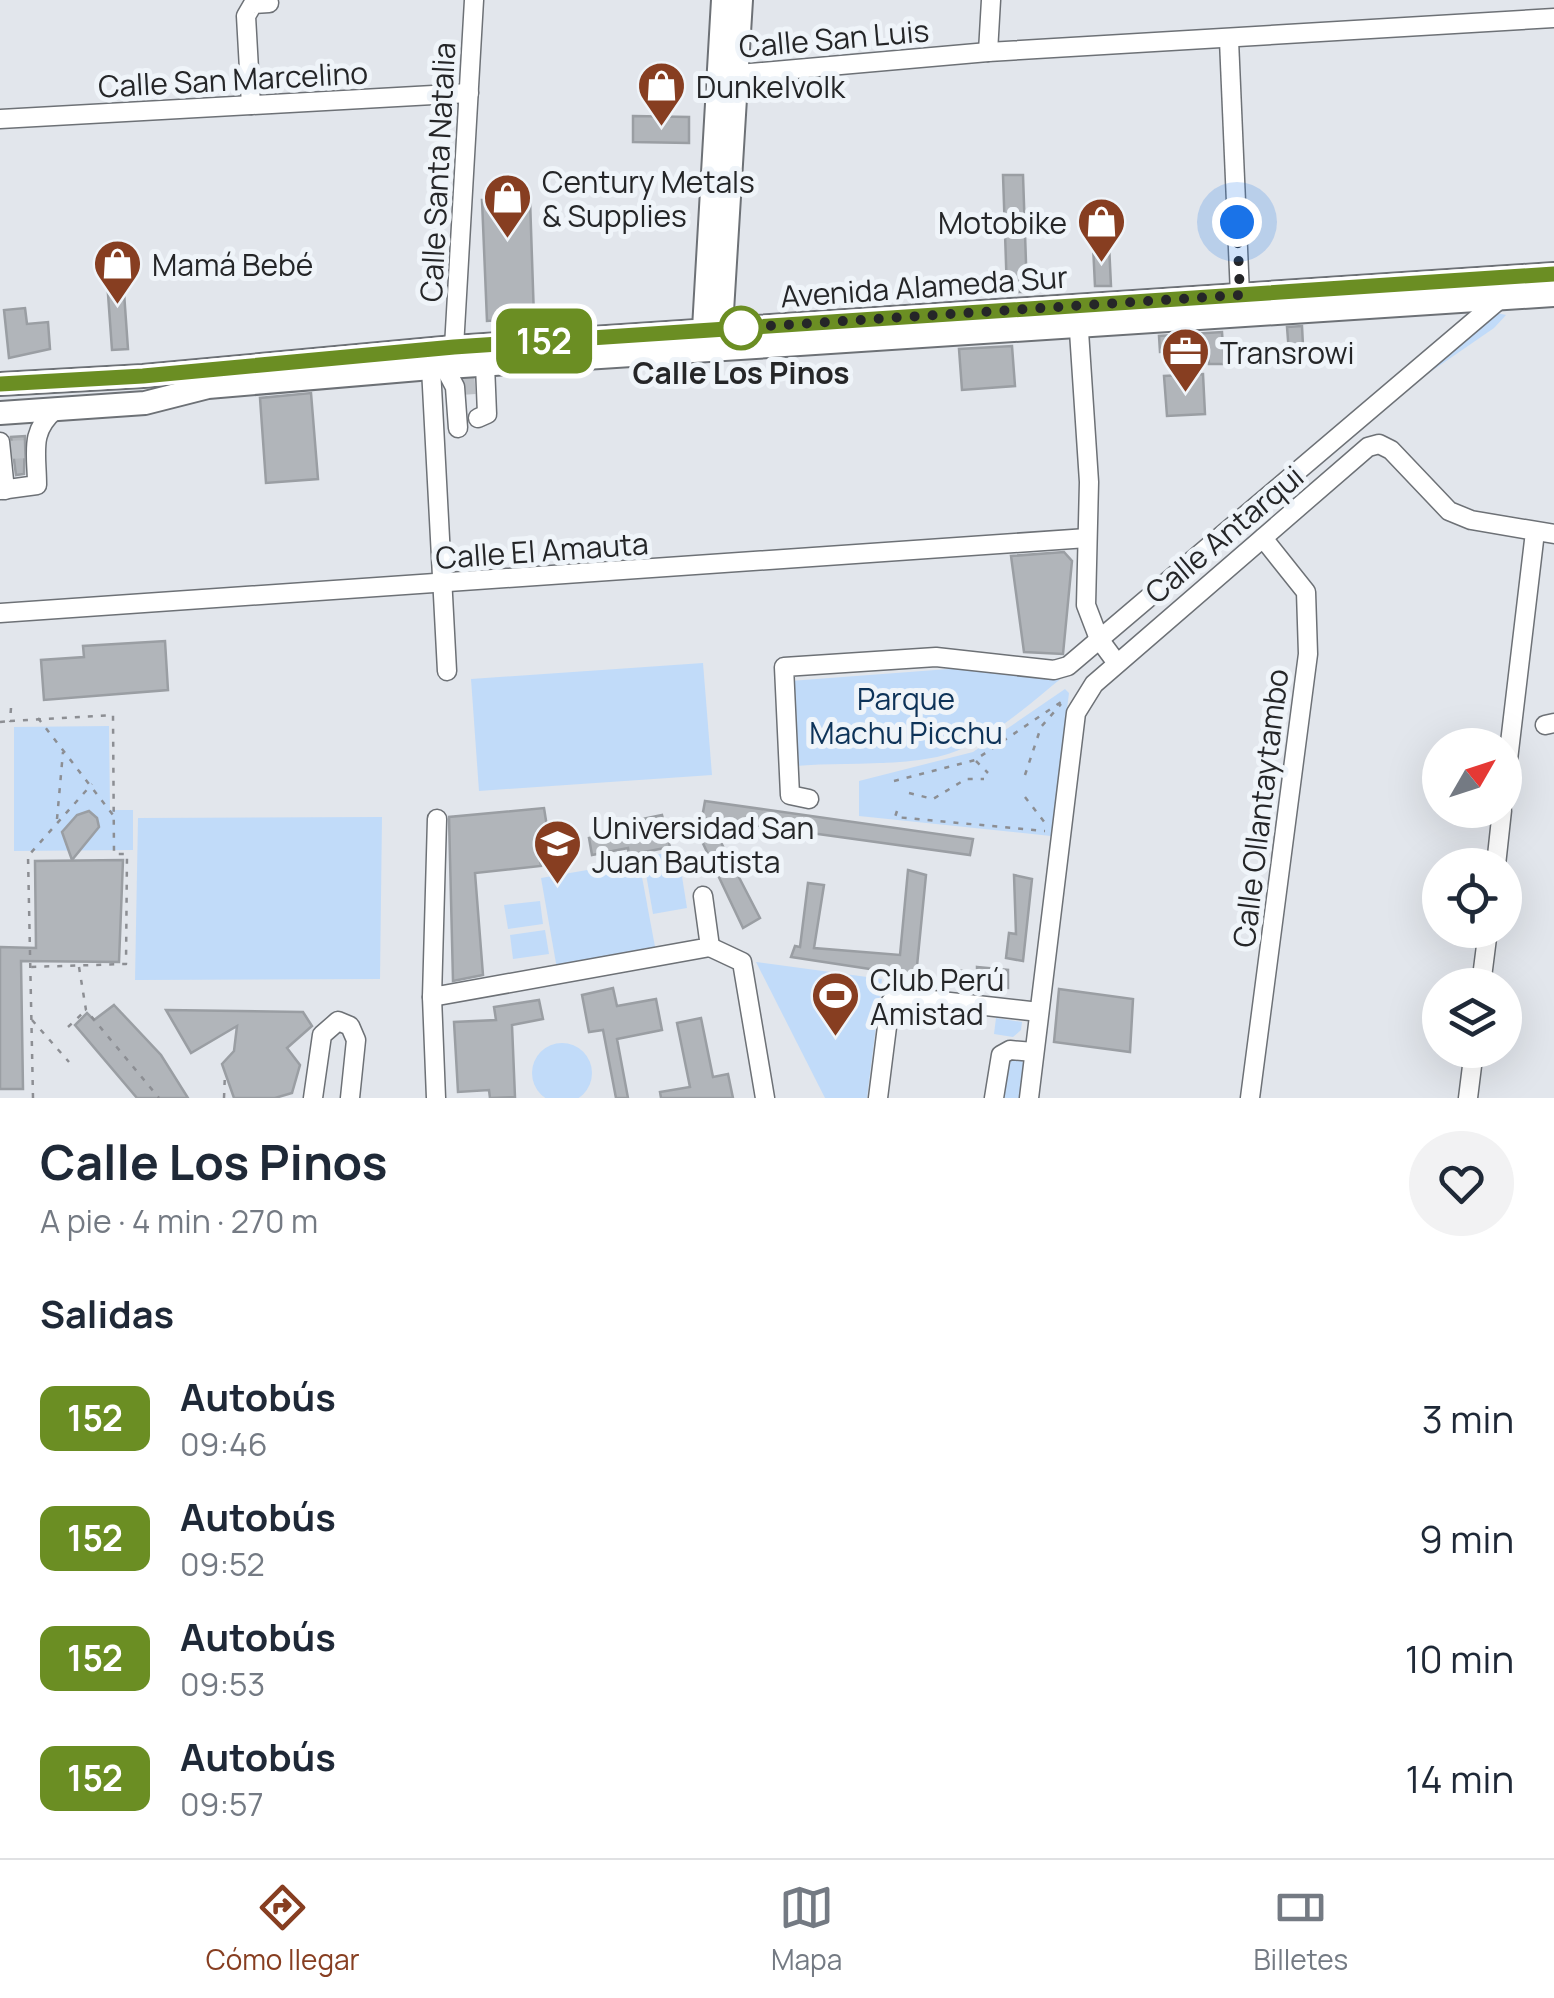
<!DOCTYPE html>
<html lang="es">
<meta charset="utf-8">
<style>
body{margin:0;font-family:Manrope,sans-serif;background:#f2f2f3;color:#1f2937;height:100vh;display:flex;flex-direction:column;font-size:38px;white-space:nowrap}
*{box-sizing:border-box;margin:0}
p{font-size:32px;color:#747a83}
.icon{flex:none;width:55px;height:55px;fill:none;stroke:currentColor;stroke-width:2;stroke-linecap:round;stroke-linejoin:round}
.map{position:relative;height:1098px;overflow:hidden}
.sheet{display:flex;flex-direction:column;background:#fff;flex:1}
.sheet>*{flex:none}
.badge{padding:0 20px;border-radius:15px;font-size:35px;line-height:65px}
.needle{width:65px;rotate:51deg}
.buttons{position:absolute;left:1422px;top:728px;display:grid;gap:20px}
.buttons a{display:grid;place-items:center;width:100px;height:100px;border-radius:50%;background:#fff;box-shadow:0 10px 40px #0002;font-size:50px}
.you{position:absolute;width:50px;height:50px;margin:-25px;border:8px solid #fff;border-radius:50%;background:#1a73e8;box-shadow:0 0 0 15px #1a73e833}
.map>.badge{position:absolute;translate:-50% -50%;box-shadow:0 0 0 5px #fff}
h2{padding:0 40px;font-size:38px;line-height:90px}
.round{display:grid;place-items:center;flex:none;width:105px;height:105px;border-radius:52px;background:#f2f2f3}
.headline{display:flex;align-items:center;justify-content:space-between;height:170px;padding:0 40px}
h1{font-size:48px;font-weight:700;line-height:75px}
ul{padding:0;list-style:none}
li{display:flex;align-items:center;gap:30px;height:120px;padding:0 40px}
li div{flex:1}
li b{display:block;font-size:38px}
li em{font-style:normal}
li .badge{min-width:110px;font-weight:700;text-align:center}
.menu{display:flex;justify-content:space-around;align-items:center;height:140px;border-top:2px solid #e0e1e3;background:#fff;font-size:28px;color:#747a83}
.menu a{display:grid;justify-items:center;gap:5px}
.menu .on{color:#873e21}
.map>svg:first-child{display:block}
.green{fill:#c1dbf9}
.building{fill:#b1b5ba;stroke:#9a9ea3;stroke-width:2.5}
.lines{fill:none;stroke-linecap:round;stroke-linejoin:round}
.minor-tunnel{stroke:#bcc0c5;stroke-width:18;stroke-dasharray:18 9;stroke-linecap:butt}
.minor-casing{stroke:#6d7176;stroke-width:21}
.major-casing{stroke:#6d7176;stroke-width:26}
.path{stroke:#8c8e93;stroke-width:2.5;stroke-dasharray:5 8;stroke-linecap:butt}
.minor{stroke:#fff;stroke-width:18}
.major{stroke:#fff;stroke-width:22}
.line-casing{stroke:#fff;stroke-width:22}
.line{stroke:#6b8e23;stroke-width:15}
.walk{stroke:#252628;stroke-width:10;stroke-dasharray:0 18}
.stop-dot{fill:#fff;stroke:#6b8e23;stroke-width:5}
.labels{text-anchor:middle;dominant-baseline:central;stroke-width:10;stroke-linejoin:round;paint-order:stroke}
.street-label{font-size:30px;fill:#252628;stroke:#eff4f9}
.poi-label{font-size:30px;fill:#252628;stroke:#eff4f9;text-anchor:start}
.stop-label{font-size:30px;font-weight:bold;fill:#252628;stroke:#eff4f9}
.park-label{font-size:30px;fill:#0d3359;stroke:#eff4f9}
</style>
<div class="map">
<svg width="1554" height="1098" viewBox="0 0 1554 1098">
<rect width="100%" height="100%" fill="#e2e6ec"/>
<!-- green -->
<g class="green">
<polygon points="1497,313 1506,315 1494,328 1407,388"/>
<polygon points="703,663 712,775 479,791 471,679"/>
<path d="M975,667L1063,677C1029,704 990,741 948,754C906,767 841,762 795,766L790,681Z"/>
<polygon points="1065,689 1069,693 1051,836 859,816 859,781 973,752"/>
<polygon points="109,726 110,810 133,810 133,850 14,851 14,727"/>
<polygon points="382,817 380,979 135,980 138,818"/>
<polygon points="678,851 687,908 653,914 643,857"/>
<polygon points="639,861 656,952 557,969 541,878"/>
<polygon points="540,901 543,924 508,929 504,905"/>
<polygon points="545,930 549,954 513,959 510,935"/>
<polygon points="756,962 882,979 867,1098 825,1098"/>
<polygon points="996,1018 1022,1022 1021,1030 1013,1037 994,1034"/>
<circle cx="562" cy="1073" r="30"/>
<polygon points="1015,1056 1024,1063 1020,1098 998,1098 1003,1064"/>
</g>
<!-- building -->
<g class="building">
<polygon points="633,116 689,117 689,143 633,142"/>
<polygon points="1003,175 1023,175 1027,292 1007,292"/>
<polygon points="530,199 534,318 487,321 482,200"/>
<polygon points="1109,244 1111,286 1095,286 1093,245"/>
<polygon points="122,264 128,349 112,350 106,266"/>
<polygon points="25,308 27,324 48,322 50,349 9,358 4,310"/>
<polygon points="1302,326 1304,365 1290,366 1287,327"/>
<polygon points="1222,332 1224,364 1209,364 1208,350 1160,352 1159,336"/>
<polygon points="1012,346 1015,386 962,390 959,349"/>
<polygon points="1203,374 1205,414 1167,416 1164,376"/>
<polygon points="311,393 318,479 266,483 260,398"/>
<polygon points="25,436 24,474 16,475 11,437"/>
<polygon points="1064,552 1072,561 1063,654 1024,652 1011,556"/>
<polygon points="165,641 168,690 44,700 41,660 84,657 83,646"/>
<polygon points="705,801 973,839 970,855 702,818"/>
<polygon points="544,808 550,846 538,847 541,866 475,873 483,975 453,981 449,817"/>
<polygon points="89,811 97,818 99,827 72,860 62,832 77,815"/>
<polygon points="662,815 670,847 629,855 628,848 592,855 589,838 624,831 623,823"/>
<polygon points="713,827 760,918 743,928 699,835"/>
<polygon points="123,860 119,962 21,961 23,1089 0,1089 0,947 36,948 35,861"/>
<polygon points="908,870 926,875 916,976 791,957 795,946 800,947 808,883 824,885 814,948 900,955"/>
<polygon points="1014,875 1032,879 1023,961 1006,958 1009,933 1016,934"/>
<polygon points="977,967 1008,970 1008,988 946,985 948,968 977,974"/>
<polygon points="613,988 617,1006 656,999 662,1030 617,1039 628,1098 616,1098 603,1030 589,1032 582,995"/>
<polygon points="1059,989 1133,999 1130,1052 1054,1042"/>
<polygon points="539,1000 543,1019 512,1025 515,1097 490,1098 489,1090 458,1092 454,1022 496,1020 494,1007"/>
<polygon points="114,1005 161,1055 188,1098 137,1098 75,1025 87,1013 94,1020"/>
<polygon points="166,1010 303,1012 312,1026 287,1048 300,1065 292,1093 275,1098 234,1098 222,1064 234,1051 237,1026 191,1053"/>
<polygon points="701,1018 713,1077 728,1074 733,1098 661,1098 660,1092 690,1087 677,1023"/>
</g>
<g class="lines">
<!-- minor-tunnel -->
<g class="minor-tunnel">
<polyline points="460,386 475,385"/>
<polyline points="6,450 28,449"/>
</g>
<defs>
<g id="minor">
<polyline points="1229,40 1240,295"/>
<polyline points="988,52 991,0"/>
<polyline points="727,75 988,52 1554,18"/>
<polyline points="251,105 246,16 253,4 269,3"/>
<polyline points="0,119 469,93"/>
<polyline points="1078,316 1089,482 1086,605 1099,639 1116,662"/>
<polyline points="454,347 474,0"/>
<polyline points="431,368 447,671"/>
<polyline points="445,368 455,387 458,428"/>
<polyline points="478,418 487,414 485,365"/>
<polyline points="0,442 5,490"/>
<path d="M0,490L37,485C37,453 29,432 55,410"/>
<polyline points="0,613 1087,538"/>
<polyline points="1545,725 1554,723"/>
<polyline points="1505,785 1535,532"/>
<polyline points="809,799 790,795 784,667 936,657 1054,670 1068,666 1499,300"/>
<polyline points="437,819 432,997 710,947 703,896"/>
<polyline points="1496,865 1502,810"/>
<polyline points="710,947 742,962 765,1098"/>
<polyline points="1481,985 1488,930"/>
<polyline points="432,997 436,1098"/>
<polyline points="313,1098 322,1035 338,1021 350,1026 356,1040 350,1098"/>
<polyline points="878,1098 890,1003 896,996 1039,1012"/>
<polyline points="994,1098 1001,1055 1010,1050 1034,1052"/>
<polyline points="1029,1098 1076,713 1094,684 1368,447 1379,444 1391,450 1449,511 1471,520 1554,534"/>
<polyline points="1250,1098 1308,654 1306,592 1263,538"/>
<polyline points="1468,1098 1474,1050"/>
</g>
<g id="major">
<polyline points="720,344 741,0"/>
<polyline points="703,346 723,0"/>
<polyline points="0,384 143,376 454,347 1554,274"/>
<polyline points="0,413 145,403 208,387 431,368 1554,295"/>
</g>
</defs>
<!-- minor casing -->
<use href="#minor" class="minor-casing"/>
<!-- major casing -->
<use href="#major" class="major-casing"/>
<!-- path -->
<g class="path">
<polyline points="11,708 10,721 113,715 114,854 127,854 126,964 29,967"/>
<polyline points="38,718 113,815"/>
<polyline points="0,722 9,721"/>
<polyline points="976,761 988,773"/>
<polyline points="1025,775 1041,727 1061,704"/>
<polyline points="894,781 975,760 1064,700"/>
<polyline points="909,793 933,799 966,779 984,779"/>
<polyline points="1025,797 1045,823"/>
<polyline points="897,811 895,817 1045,831"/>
<polyline points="57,819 63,752"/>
<polyline points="79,967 86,1010 159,1098"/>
<polyline points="32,1020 69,1062"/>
<polyline points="68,1027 85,1011"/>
<polyline points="33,1098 28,856 92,784"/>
<polyline points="224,1098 225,1073"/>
</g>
<!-- minor -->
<use href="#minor" class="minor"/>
<!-- major -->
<use href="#major" class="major"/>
</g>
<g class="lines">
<defs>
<polyline id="line" points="0,384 143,376 454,347 1554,274"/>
</defs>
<!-- line casing -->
<use href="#line" class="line-casing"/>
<!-- line -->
<use href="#line" class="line"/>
<!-- walk -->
<polyline class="walk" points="741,328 738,328 1240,295 1237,222"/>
</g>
<!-- icons -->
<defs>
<symbol id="shop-pin" viewBox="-11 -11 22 30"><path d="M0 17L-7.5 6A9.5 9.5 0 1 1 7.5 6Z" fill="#873e21" stroke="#eff4f9"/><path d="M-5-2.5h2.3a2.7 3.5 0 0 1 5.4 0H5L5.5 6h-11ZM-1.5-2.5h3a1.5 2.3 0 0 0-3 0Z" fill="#fff"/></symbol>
<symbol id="office-pin" viewBox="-11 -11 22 30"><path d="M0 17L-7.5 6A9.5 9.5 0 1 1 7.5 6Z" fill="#873e21" stroke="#eff4f9"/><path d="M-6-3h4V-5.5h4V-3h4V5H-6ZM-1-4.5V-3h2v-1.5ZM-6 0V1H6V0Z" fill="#fff"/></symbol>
<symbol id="university-pin" viewBox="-11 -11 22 30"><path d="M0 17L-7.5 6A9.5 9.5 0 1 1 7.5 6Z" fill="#873e21" stroke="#eff4f9"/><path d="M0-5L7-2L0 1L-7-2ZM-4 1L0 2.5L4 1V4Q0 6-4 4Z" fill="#fff"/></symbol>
<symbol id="stadium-pin" viewBox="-11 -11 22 30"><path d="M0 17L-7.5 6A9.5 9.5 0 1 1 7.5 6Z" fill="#873e21" stroke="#eff4f9"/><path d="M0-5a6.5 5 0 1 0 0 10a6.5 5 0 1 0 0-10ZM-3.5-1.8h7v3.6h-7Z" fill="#fff"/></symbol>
</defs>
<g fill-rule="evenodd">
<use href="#shop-pin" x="634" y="58" width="55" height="75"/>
<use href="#shop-pin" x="480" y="170" width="55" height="75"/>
<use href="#shop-pin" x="1074" y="194" width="55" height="75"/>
<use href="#shop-pin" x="90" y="236" width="55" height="75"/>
<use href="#office-pin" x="1158" y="324" width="55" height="75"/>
<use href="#university-pin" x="530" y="816" width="55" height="75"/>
<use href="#stadium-pin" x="808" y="968" width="55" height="75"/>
</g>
<!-- markers -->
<circle class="stop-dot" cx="741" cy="328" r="20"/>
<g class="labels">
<!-- street labels -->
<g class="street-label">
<text transform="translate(834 38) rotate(-5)">Calle San Luis</text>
<text transform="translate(233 79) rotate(-3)">Calle San Marcelino</text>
<text transform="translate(437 172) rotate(-87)">Calle Santa Natalia</text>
<text transform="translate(924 286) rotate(-4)">Avenida Alameda Sur</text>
<text transform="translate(1224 534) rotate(-40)">Calle Antarqui</text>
<text transform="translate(542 550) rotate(-4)">Calle El Amauta</text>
<text transform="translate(1260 808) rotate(-83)">Calle Ollantaytambo</text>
</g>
<!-- poi labels -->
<g class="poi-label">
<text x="696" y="86">Dunkelvolk</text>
<text x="542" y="181">Century Metals<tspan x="542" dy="34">&amp; Supplies</tspan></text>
<text x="1067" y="222" text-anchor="end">Motobike</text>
<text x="152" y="264">Mamá Bebé</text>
<text x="1220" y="352">Transrowi</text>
<text x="592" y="827">Universidad San<tspan x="592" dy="34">Juan Bautista</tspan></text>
<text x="870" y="979">Club Perú<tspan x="870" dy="34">Amistad</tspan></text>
</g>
<!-- stop labels -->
<g class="stop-label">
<text x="741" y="372">Calle Los Pinos</text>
</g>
<!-- park labels -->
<g class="park-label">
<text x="906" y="698">Parque<tspan x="906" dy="34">Machu Picchu</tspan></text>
</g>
</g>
</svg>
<div class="buttons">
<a><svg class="needle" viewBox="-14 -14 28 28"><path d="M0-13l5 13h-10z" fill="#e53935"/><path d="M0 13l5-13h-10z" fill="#747a83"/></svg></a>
<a><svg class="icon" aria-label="locate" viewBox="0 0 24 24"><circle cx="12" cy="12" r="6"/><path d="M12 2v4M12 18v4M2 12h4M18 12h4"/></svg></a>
<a><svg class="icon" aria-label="layers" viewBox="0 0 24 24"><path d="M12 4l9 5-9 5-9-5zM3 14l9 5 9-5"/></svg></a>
</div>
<div class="you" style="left:1237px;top:222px"></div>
<b class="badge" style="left:544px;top:341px;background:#6b8e23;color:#fff">152</b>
</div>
<section class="sheet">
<div class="headline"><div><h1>Calle Los Pinos</h1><p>A pie · 4 min · 270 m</p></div><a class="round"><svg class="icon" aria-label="heart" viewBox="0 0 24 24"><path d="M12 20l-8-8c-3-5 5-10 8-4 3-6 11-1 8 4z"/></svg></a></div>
<h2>Salidas</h2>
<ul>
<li><span class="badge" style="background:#6b8e23;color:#fff">152</span><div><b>Autobús</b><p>09:46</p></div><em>3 min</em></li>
<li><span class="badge" style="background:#6b8e23;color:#fff">152</span><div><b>Autobús</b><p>09:52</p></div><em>9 min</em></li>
<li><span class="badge" style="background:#6b8e23;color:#fff">152</span><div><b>Autobús</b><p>09:53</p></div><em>10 min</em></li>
<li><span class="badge" style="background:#6b8e23;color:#fff">152</span><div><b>Autobús</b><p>09:57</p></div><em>14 min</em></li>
</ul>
</section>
<nav class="menu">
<a class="on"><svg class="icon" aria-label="directions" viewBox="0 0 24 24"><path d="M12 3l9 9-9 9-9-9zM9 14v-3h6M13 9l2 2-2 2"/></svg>Cómo llegar</a>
<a><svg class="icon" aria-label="map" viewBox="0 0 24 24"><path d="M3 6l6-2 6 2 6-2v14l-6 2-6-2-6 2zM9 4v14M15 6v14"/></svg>Mapa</a>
<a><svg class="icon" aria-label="tickets" viewBox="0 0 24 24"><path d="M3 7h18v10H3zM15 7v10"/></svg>Billetes</a>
</nav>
